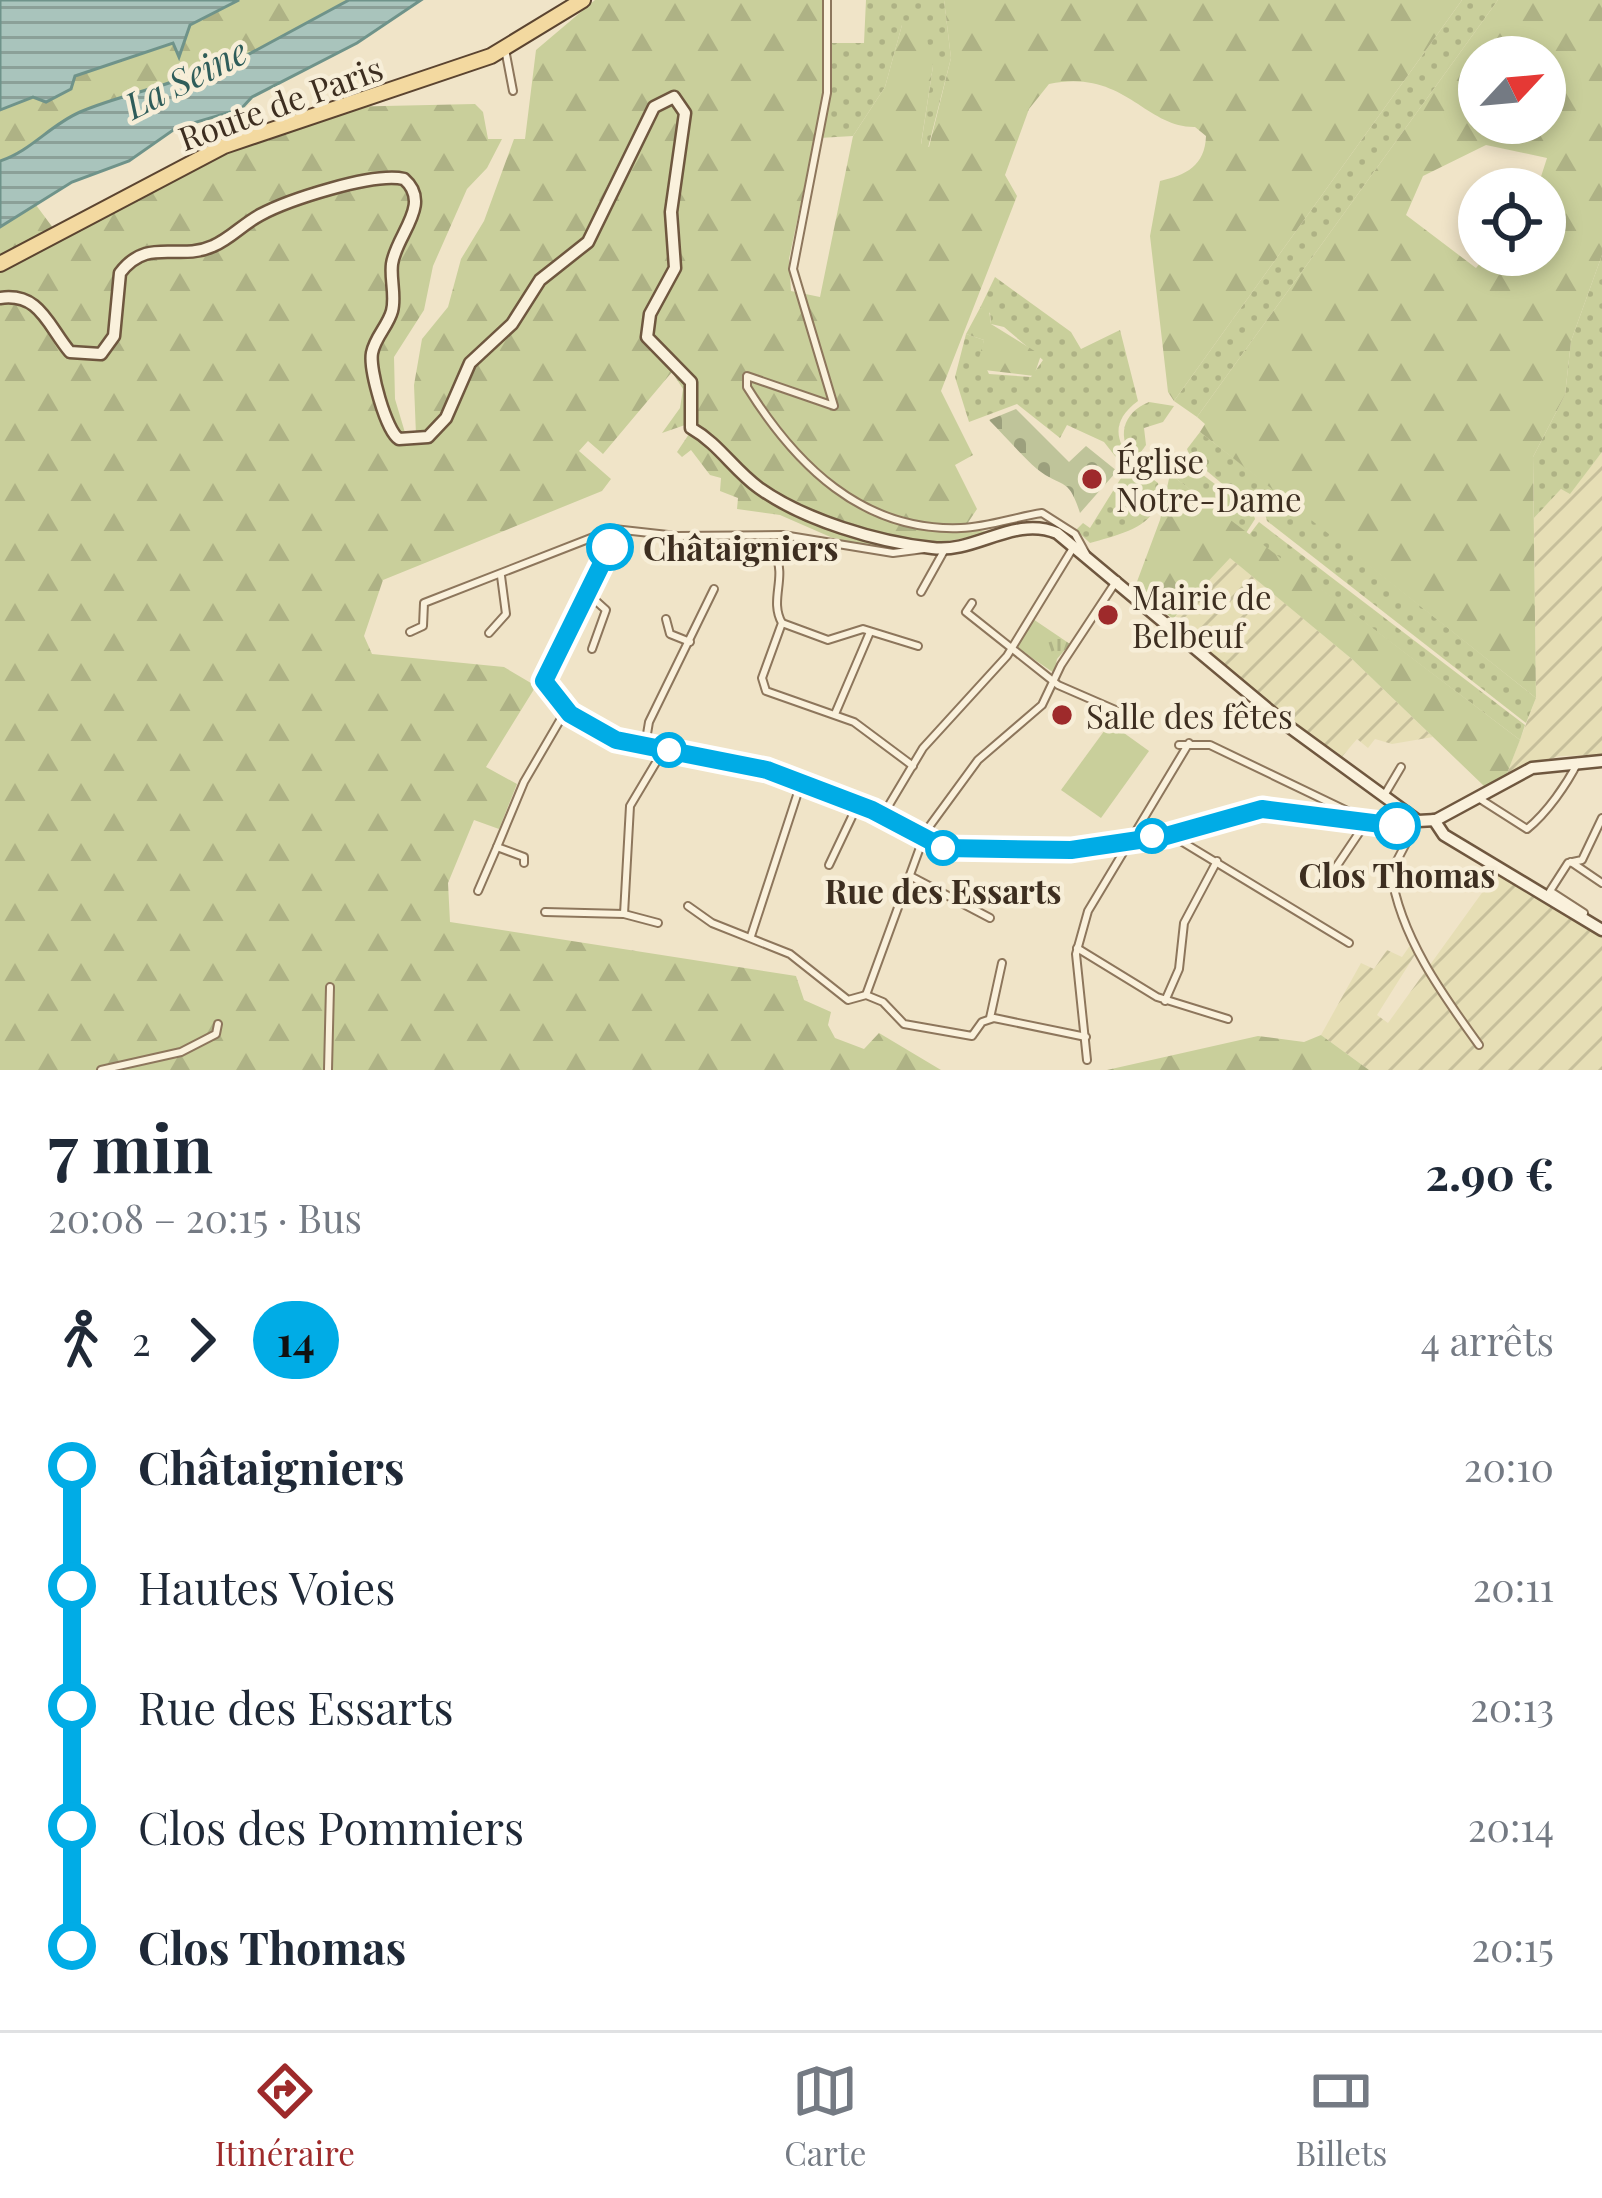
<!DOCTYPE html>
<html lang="fr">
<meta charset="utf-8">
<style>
body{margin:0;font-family:"Playfair Display",serif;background:#f6f6f7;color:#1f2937;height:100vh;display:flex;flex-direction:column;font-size:45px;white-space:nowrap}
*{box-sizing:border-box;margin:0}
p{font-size:39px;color:#747a83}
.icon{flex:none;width:66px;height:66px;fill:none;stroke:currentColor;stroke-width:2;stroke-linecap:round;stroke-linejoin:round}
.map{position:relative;height:1070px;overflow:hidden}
.panel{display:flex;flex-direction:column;background:#fff;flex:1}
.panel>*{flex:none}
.badge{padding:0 24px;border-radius:39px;font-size:42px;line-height:78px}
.needle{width:78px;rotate:64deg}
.controls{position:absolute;left:1458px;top:36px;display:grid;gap:24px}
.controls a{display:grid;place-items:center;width:108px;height:108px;border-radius:50%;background:#fff;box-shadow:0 6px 18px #0003;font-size:60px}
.map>.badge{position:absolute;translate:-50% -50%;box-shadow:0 0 0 6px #fff}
.legs{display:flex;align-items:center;gap:18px;height:132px;padding:0 48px;font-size:39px}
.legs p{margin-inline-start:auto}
.head{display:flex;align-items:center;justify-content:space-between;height:204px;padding:0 48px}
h1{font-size:66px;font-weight:700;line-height:90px}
ul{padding:0 48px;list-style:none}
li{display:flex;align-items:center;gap:42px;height:120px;font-size:45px}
li i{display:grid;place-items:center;width:18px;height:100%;margin:0 15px;background:currentColor}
li i::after{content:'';width:30px;height:30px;margin:-15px;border:9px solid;border-radius:50%;background:#fff}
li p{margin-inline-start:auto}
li:first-child i{background:linear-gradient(#0000 50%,currentColor 0)}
li:last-child i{background:linear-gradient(currentColor 50%,#0000 0)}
.dock{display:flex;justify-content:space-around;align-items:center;height:168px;border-top:3px solid #e0e1e3;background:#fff;font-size:33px;color:#747a83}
.dock a{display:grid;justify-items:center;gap:6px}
.dock .selected{color:#9e2a2b}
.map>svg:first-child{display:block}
.farmland{fill:url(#farmland-furrows)}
.grass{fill:url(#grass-dots)}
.forest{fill:url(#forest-firs);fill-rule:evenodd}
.cemetery{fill:url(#cemetery-stones)}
.park{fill:url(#park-tufts)}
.pitch{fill:#c9cf9b}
.water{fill:url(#water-rules);stroke:#6f938a;stroke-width:3}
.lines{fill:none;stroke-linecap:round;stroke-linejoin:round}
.street-casing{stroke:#8d765c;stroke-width:10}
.secondary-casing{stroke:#6f573f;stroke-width:15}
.primary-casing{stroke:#5b4430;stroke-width:18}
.street{stroke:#faf1dc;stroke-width:6}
.secondary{stroke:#faf1dc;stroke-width:10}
.primary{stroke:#f3d9a0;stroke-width:14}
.line-1-casing{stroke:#fff;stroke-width:27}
.line-1{stroke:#00ace6;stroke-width:18}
.poi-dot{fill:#9e2a2b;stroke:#f7eed8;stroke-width:4.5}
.stop-1-dot{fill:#fff;stroke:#00ace6;stroke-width:6}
.labels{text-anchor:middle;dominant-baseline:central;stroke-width:9;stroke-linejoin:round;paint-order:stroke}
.street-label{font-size:33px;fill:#3d2e20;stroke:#f7eed8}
.poi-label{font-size:33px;fill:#3d2e20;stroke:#f7eed8;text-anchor:start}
.stop-label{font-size:33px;font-weight:bold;fill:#3d2e20;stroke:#f7eed8}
.water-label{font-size:36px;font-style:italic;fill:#2f5d5a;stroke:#f7eed8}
</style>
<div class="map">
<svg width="1602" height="1070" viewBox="0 0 1602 1070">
<defs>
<pattern id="farmland-furrows" width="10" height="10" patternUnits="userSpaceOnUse" patternTransform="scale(3)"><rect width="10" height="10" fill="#e6deb5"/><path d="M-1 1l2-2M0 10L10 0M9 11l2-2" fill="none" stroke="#c6bf9b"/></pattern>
<pattern id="grass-dots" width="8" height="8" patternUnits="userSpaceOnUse" patternTransform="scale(3)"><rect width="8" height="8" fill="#c9cf9b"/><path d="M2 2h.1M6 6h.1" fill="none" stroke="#aeb285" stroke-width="1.8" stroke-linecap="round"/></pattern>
<pattern id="forest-firs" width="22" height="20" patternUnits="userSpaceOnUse" patternTransform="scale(3)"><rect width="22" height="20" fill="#c9cf9b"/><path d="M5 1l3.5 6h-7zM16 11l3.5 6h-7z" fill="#aeb285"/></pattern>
<pattern id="cemetery-stones" width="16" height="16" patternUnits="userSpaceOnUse" patternTransform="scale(3)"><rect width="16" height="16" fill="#bfc49a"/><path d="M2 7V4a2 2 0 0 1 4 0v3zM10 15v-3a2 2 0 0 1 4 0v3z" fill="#9ca07d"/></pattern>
<pattern id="park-tufts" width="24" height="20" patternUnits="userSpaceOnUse" patternTransform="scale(3)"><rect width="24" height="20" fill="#c9cf9b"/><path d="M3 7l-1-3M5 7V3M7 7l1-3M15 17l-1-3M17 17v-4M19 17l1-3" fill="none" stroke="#aeb285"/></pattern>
<pattern id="water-rules" width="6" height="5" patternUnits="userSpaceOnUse" patternTransform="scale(3)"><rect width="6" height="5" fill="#a9c4bc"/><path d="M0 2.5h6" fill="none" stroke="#8ba098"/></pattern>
</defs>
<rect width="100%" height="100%" fill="#f0e4c8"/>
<!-- farmland -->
<g class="farmland">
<polygon points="1602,452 1602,755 1559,756 1506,776 1536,698 1534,518 1561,489 1570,493"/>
<polygon points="1229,557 1353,660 1433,737 1392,744 1375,739 1368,748 1357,739 1339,760 1255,694 1173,620"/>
<polygon points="1497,872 1602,934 1602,1070 1369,1070 1321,1035 1361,963 1374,969 1387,950 1402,957 1411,944 1416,953 1377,1015 1388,1023"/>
</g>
<!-- grass -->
<g class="grass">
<polygon points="866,0 944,0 951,58 928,148 921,145 933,66 902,25 885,87 853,136 819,138 829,95 830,43 864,43"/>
<polygon points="1462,0 1498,0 1197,417 1174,401"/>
<polygon points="1602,255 1602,452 1570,494 1561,489 1534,518 1533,457 1565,395 1571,341"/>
<path d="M995,277L1071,332L1081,349L1120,330L1138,401C1097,431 1129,461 1158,483C1167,525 1121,534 1090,543L1076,530L1083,523L1090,528L1126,470L1104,442L1067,425L1060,438L1017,404L969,422L955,377L966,334L984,340L981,357L989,374L1031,377L1043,360L1004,327L991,324L990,313L980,308Z"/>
<path d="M1149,402L1174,406L1163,422L1144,428L1146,445L1135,460C1116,438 1122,413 1149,402Z"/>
<polygon points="1200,432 1276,491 1264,509 1255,511 1190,457 1187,449"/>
<polygon points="1178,462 1186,462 1253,513 1255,519 1246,533 1170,474"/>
<polygon points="1280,494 1536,698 1526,723 1267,521 1265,514"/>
<polygon points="1259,522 1525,725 1520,740 1249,535"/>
</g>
<!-- forest -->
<g class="forest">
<path d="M239,0H349L203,79L196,73C157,89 117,96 79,112C50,125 30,151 0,161V110L74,76L173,43L178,55L190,25Z"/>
<path d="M595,0H823L824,94L789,259L791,291L820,297L853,136L885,87L902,25L921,13L933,66L921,144L929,147L951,58L944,0H1462L1174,401L1168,392L1150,236L1160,181C1186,175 1205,166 1206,136L1195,127C1145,128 1124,68 1049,84L1029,109L1005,175L1017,196L941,391L973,455L955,465L977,509L963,530L996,532L895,551L835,539L780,515L737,509L738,498L720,491L721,478L710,475L691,450L682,457L677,452L691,431L685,425L662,433L680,408L683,389L672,372L603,454L588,441L579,451L611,479L602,491L383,580L364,636L372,654L504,667L536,686L486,767L517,784L499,829L474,820L448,883L450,922L796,976L804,1000L831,1012L828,1025L835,1038L864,1049L879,1033L941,1070H0V227L36,205L59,236L253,136L339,107L475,104L483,112L488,139H502L487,168L467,189L433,266L424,310L394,357L395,399L406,436L416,435L414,385L422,339L448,307L461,259L484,221L514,139H525L536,50Z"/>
<path d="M1498,0H1602V255L1571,341L1565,395L1533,457L1536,698L1200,432L1205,424L1197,417ZM1479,57H1545V123H1479ZM1486,145L1547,158L1537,189H1545V255H1487L1476,268L1406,215L1423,176Z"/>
<polygon points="980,308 989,310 991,324 1041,355 1034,376 976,369 984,340 966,334"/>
<polygon points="1170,474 1520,740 1506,776 1484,786 1353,660 1230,558 1173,619 1135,587 1160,520"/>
<polygon points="1321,1035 1369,1070 1107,1070 1258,1036 1304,1042"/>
</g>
<!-- cemetery -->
<path class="cemetery" d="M1016,409L1069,462L1086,446L1117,471L1080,513C1068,475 1062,489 1037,469C1020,454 1005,436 989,420Z"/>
<!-- park -->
<polygon class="park" points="1033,619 1070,644 1057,659 1054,673 1016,647"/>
<!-- pitch -->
<polygon class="pitch" points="1110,723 1149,751 1101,818 1061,790"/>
<!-- water -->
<g class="water">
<polygon points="0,0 239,0 190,25 179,57 173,43 75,76 71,89 46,102 33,97 0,110"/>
<path d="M349,0H421L357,43L252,97L241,109L176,128L129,161L72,182L0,227V161C31,151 50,125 80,112C117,96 158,89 197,73L203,79Z"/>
</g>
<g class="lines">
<defs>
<g id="street">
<path d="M827,0V93L793,269L834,406L747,376V387C795,464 862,532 961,528C989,527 1015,517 1042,513L1075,534L1086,554"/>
<polyline points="505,49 513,91"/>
<polyline points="620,530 544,681 570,714 614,739 767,770 872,810 944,848 1058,852 1166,836 1263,809 1327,821 1415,825"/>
<path d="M782,537L775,554C787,578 769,600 782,623L762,678L766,691L854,722L913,766"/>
<polyline points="586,592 606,610 592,649"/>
<polyline points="921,592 945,549"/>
<polyline points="972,603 966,612 1058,685 1150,725"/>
<polyline points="666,619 670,634 690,642"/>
<polyline points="782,623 828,640 863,629 918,646"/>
<polyline points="410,632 423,626 424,603 614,529 677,536 783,535 893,553 924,549"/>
<polyline points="489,633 506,614 501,576"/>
<polyline points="835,714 870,632"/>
<polyline points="1179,745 1210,745 1364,819"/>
<polyline points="645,746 649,722 714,589"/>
<polyline points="1385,794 1401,767"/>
<path d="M1480,799L1527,829C1547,813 1567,784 1578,762"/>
<polyline points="883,815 923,748 1007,656 1073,548"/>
<path d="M1415,826L1391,872C1400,936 1442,994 1479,1045"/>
<polyline points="1171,835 1349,943"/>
<polyline points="1571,862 1602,883"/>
<polyline points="524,863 524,857 497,847 524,782 566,710"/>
<polyline points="829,865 858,804"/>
<polyline points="912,877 990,918"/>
<polyline points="1328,879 1367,821"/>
<polyline points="478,891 497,847"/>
<polyline points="688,906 712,923 790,954 848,1000 866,995 883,1002 904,1024 972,1036 982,1022 994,1018 1086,1037"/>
<polyline points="545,912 624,914 630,806 664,749"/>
<polyline points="1584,913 1550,891 1568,863 1582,860 1602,818"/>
<polyline points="624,914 658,923"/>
<polyline points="751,936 801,783"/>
<polyline points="1077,948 1157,997 1228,1019"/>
<polyline points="866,995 926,831 978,760 1042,705 1061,665 1117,580"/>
<polyline points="1165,1001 1179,969 1184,923 1217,861"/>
<polyline points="990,1018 1002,963"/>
<polyline points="1087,1060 1076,954 1088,911 1189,743"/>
<polyline points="101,1070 181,1052 216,1034 218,1024"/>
<polyline points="328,1070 330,987"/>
</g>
<g id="secondary">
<path d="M0,298C40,292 48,326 70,352L101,354L114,336L120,273C148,236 178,262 213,246C230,239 243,224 260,215C288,200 373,172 404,179C433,204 396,235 392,264C390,279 396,296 392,311C388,326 375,337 372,353C369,369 386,431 399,439L428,437L446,418L470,363L512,324L540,280L588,242L654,107L674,97L685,113L671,212L675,268L650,314L647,337L691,382V428C719,444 733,469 759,488C804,520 877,542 932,548C975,554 1014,515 1057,533L1288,726L1418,821L1436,820L1532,768L1602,761"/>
<polyline points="1434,820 1444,835 1602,930"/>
</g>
<polyline id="primary" points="0,264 224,146 491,56 583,0"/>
</defs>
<!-- street casing -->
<use href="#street" class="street-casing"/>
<!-- secondary casing -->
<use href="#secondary" class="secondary-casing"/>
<!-- primary casing -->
<use href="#primary" class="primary-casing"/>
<!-- street -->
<use href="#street" class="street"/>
<!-- secondary -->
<use href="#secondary" class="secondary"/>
<!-- primary -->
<use href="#primary" class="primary"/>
</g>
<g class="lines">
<defs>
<polyline id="line-1" points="610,547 544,681 570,714 616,740 767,770 872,810 944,848 1071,850 1166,836 1262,809 1397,826"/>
</defs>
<!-- line-1 casing -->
<use href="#line-1" class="line-1-casing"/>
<!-- line-1 -->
<use href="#line-1" class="line-1"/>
</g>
<!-- markers -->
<g class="poi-dot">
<circle cx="1092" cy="479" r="12"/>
<circle cx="1108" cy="615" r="12"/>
<circle cx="1062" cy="715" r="12"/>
</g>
<g class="stop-1-dot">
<circle cx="610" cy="547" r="21"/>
<circle cx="669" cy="750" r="15"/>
<circle cx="1397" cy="826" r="21"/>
<circle cx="1152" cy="836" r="15"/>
<circle cx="943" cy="848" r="15"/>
</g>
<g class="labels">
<!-- street labels -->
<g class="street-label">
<text transform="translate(280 102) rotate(-20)">Route de Paris</text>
</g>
<!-- poi labels -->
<g class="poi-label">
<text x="1116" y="460">Église<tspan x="1116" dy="38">Notre-Dame</tspan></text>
<text x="1132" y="596">Mairie de<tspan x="1132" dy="38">Belbeuf</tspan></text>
<text x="1086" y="715">Salle des fêtes</text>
</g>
<!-- stop labels -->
<g class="stop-label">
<text x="643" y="547" text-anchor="start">Châtaigniers</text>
<text x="1397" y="874">Clos Thomas</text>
<text x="943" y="890">Rue des Essarts</text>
</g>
<!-- water labels -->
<g class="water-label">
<text transform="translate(185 77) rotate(-27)">La Seine</text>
</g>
</g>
</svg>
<div class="controls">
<a><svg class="needle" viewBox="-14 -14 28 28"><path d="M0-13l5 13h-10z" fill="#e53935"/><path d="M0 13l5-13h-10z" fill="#747a83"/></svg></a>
<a><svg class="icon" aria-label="locate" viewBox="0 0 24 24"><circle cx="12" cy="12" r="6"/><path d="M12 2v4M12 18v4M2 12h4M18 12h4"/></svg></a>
</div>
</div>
<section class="panel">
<div class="head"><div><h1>7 min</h1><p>20:08 – 20:15 · Bus</p></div><b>2.90 €</b></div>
<div class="legs"><svg class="icon" aria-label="walk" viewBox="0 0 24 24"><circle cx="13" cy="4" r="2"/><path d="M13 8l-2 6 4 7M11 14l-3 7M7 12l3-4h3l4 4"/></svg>2<svg class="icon" aria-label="forward" viewBox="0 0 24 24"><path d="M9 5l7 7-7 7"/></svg><b class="badge" style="background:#00ace6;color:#111">14</b><p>4 arrêts</p></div>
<ul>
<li><i style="color:#00ace6"></i><b>Châtaigniers</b><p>20:10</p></li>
<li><i style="color:#00ace6"></i><span>Hautes Voies</span><p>20:11</p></li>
<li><i style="color:#00ace6"></i><span>Rue des Essarts</span><p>20:13</p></li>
<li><i style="color:#00ace6"></i><span>Clos des Pommiers</span><p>20:14</p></li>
<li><i style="color:#00ace6"></i><b>Clos Thomas</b><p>20:15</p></li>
</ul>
</section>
<nav class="dock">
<a class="selected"><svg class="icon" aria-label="directions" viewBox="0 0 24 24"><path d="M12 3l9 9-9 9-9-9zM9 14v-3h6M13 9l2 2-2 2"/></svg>Itinéraire</a>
<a><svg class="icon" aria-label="map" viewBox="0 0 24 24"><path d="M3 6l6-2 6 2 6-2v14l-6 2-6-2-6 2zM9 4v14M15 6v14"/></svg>Carte</a>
<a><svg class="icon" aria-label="tickets" viewBox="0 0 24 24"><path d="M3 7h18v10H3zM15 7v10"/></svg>Billets</a>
</nav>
